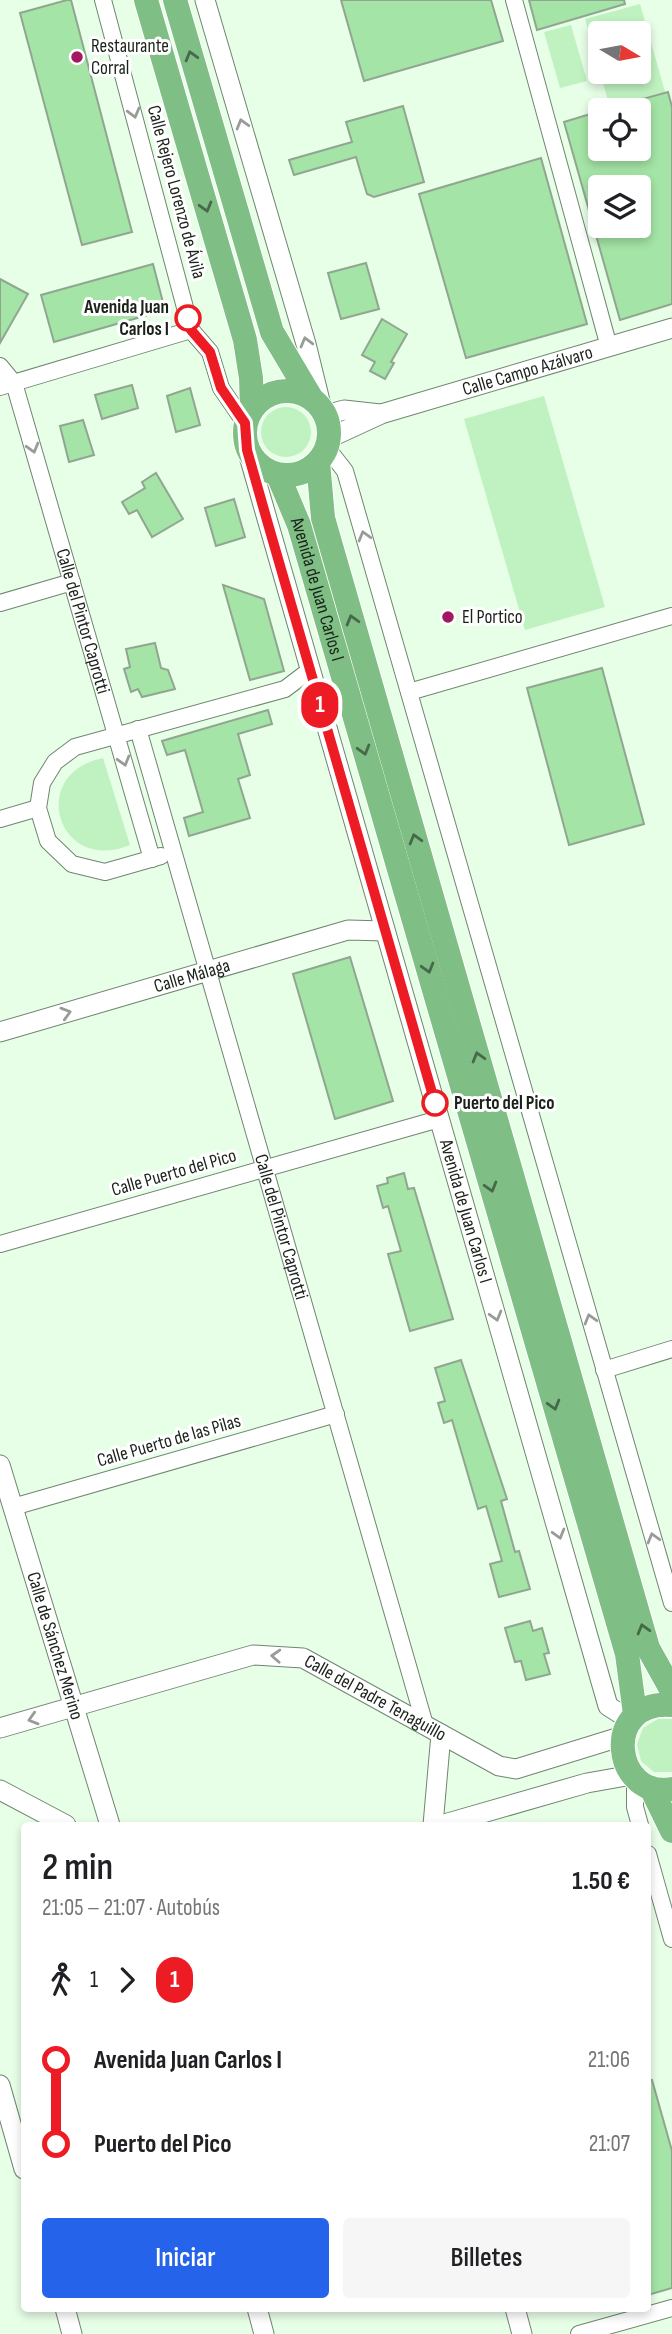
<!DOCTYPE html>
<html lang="es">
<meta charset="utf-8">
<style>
body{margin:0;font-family:"Sofia Sans Condensed",sans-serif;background:#f6f6f6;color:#202124;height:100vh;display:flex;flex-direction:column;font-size:26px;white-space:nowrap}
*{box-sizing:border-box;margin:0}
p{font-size:23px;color:#757577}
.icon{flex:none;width:38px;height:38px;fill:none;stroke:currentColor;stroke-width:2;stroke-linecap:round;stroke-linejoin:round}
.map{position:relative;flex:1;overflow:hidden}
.details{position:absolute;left:21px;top:1822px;width:630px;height:490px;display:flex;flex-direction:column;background:#fff;border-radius:7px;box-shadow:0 4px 10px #0003}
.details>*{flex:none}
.badge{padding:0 14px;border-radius:23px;font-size:24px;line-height:46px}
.needle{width:46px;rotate:100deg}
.buttons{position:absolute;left:588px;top:21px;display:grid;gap:14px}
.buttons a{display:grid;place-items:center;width:63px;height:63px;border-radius:7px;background:#fff;box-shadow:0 4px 10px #0003;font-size:35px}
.map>.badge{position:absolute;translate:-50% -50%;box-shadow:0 0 0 4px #fff}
.legs{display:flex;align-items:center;gap:10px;height:77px;padding:0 21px;font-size:23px}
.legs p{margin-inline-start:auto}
.headline{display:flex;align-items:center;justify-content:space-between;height:119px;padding:0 21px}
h1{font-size:38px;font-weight:600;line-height:52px}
.cta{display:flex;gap:14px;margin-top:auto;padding:14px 21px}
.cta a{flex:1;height:80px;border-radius:7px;background:#2563eb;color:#fff;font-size:28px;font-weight:600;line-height:80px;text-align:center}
.cta a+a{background:#f6f6f6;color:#202124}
ul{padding:0 21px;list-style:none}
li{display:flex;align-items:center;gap:24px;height:84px;font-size:26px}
li i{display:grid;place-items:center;width:10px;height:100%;margin:0 9px;background:currentColor}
li i::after{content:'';width:18px;height:18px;margin:-9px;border:5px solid;border-radius:50%;background:#fff}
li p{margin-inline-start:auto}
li:first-child i{background:linear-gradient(#0000 50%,currentColor 0)}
li:last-child i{background:linear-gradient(currentColor 50%,#0000 0)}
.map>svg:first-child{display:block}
.green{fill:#c0f2c1}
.building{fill:#a4e4a6;stroke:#91a691;stroke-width:2;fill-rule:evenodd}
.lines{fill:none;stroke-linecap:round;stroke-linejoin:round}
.minor-casing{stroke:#718571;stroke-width:18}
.tertiary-casing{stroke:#718571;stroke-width:21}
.trunk-casing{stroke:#fff;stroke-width:26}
.minor{stroke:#fff;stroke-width:16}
.tertiary{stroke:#fff;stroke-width:19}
.trunk{stroke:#7fbe84;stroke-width:24}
.oneway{stroke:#47684a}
.oneway2{stroke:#989c98}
.line-1-casing{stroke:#fff;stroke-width:16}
.line-1{stroke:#ed1c24;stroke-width:10}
.poi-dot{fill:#a31961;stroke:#fff;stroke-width:2.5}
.stop-1-dot{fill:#fff;stroke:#ed1c24;stroke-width:3.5}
.labels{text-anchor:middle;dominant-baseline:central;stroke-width:6;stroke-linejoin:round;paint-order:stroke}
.poi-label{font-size:19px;fill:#1a221a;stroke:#fff;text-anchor:start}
.street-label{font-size:19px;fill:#1a221a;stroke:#fff}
.stop-label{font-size:19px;font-weight:bold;fill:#1a221a;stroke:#fff;text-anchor:end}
</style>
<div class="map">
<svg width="672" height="2334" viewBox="0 0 672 2334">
<rect width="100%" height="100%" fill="#e7fee7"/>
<!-- green -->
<g class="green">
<polygon points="640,4 648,32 639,35 600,33 600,45 593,47 585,19"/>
<polygon points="571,25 587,81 560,88 544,32"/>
<polygon points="649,35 665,92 610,107 593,50 600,48 600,72 639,72 639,37"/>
<polygon points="544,396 605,607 525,630 464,419"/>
<circle cx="286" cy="432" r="25"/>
<path d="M103,758L130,845C57,875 27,773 103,758Z"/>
<polygon points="658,1719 672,1719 672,1772 654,1772 641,1761 637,1744 643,1728"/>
</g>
<!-- building -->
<g class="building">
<polygon points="67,0 71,0 132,232 82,245 20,13"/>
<polygon points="341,0 491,0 503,41 364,81"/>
<polygon points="529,0 624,0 625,4 537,30"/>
<path d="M668,92L672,107V304L620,320L564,122L600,111V149H639V100ZM600,187H639V226H600Z"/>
<polygon points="403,106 424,182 374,197 367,194 356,157 294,175 289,160 352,142 346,122"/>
<polygon points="541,158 587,324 466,358 419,194"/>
<polygon points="366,263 379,309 341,319 328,273"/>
<polygon points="153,264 165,310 54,342 41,295"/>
<polygon points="0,279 28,294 0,343"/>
<polygon points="382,319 407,334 391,362 394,363 385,379 370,371 375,362 362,355"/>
<polygon points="132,385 138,408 102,419 95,395"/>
<polygon points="190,388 200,425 176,432 167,396"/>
<polygon points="83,420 94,455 69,462 60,426"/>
<polygon points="156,473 183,519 152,537 137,510 129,514 122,502 145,488 142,482"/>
<polygon points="234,499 245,537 216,546 205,508"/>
<polygon points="223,585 264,599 284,671 250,680"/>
<polygon points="155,643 161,668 168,670 175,689 142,697 138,689 131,692 124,669 130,667 126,649"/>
<polygon points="602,668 644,824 569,845 527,688"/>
<polygon points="268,710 272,724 238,734 250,775 238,779 250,818 189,836 184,818 203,812 185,750 167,755 162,741"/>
<polygon points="350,957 393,1101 335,1119 293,974"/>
<polygon points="404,1173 408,1189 414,1188 453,1319 410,1331 388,1254 401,1251 388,1206 383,1208 377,1186 388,1183 387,1178"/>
<polygon points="461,1360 507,1499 501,1501 515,1552 519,1551 530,1589 499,1597 490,1564 502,1561 486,1506 478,1509 452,1420 444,1423 438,1403 445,1401 435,1368"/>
<polygon points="530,1621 533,1631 542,1628 549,1653 544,1654 550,1674 526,1680 521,1661 515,1662 505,1628"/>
<polygon points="652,2080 672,2151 672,2288 648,2295 648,2081"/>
</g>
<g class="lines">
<defs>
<g id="minor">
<polyline points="103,0 191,330 210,352 221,388 245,423"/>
<polyline points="514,0 609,347"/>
<path id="s1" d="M0,366L14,383L152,859"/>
<polyline points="0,387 191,330"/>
<polyline points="327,448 345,471 672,1603"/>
<polyline points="0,603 72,582"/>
<polyline points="409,692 672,616"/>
<path id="s2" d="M138,729L425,1725"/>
<polyline points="0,819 38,808"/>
<polyline points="161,856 105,872 72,864 48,841 38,808 42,783 55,762 75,747 285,689 310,670"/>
<polyline points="0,1244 439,1119"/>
<polyline points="604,1370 672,1349"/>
<polyline points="13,1507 336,1414"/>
<polyline points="635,1778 635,1807 640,1825"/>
<polyline points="648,1854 672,1939"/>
<polyline points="579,2334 672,2308"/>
</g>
<g id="tertiary">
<polyline points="205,0 306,344 322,409"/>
<polyline points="326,415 344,410 380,414"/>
<path id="s3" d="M329,438L381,414L672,328"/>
<path id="s4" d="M247,449L608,1706L630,1720"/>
<path id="s5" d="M0,1032L348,930L385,931"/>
<path id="s6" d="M0,1465L110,1825"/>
<path id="s7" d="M0,1728L253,1655L303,1658L499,1766L516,1769L623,1736"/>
<polyline points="0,1790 66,1825"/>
<polyline points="433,1825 441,1734"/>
<polyline points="441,1825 587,1783 632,1775"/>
<polyline points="0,2085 24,2169"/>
<polyline points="65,2308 72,2334"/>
<polyline points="257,2308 264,2334"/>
<polyline points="515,2308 522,2334"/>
</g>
<g id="trunk">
<polyline points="146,0 245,340 251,378 252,408"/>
<polyline points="175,0 272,332 310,396"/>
<circle cx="287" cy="433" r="42"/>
<polyline points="318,462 323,518 648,1648 672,1691"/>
<path id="s8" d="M278,475L299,525L627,1654L635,1714"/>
<path d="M672,1705C600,1699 613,1800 672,1789"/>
<polyline points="651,1788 672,1831"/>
</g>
</defs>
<!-- minor casing -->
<use href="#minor" class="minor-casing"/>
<!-- tertiary casing -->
<use href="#tertiary" class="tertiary-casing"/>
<!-- trunk casing -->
<use href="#trunk" class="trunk-casing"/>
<!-- minor -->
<use href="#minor" class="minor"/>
<!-- tertiary -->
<use href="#tertiary" class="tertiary"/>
<!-- trunk -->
<use href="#trunk" class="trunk"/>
</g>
<!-- one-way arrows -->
<defs><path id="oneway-chevron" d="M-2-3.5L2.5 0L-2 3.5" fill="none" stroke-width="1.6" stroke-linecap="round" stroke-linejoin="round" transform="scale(1.75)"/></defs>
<g class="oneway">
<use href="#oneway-chevron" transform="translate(191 56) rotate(-106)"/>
<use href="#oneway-chevron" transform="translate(206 207) rotate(74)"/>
<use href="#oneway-chevron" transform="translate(352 620) rotate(-106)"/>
<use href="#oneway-chevron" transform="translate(364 750) rotate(74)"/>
<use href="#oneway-chevron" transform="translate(415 839) rotate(-106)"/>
<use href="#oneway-chevron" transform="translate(428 968) rotate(74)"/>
<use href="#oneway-chevron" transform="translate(478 1057) rotate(-106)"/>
<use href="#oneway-chevron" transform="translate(491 1187) rotate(74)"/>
<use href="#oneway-chevron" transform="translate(554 1405) rotate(74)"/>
<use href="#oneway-chevron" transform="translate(643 1629) rotate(-106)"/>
</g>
<g class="oneway2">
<use href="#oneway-chevron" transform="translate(134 113) rotate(75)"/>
<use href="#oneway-chevron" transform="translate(242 124) rotate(-106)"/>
<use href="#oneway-chevron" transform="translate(306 342) rotate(-105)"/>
<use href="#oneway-chevron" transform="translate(33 448) rotate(74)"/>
<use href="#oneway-chevron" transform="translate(364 536) rotate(-106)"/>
<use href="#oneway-chevron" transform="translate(124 761) rotate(74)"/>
<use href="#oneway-chevron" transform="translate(66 1013) rotate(-16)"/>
<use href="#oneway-chevron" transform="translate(496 1316) rotate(74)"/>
<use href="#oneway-chevron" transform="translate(590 1319) rotate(-106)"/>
<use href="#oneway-chevron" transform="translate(559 1534) rotate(74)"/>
<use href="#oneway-chevron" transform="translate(653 1538) rotate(-106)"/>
<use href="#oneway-chevron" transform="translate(276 1656) rotate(-177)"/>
<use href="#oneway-chevron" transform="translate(33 1719) rotate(164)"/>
</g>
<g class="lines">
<defs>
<polyline id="line-1" points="188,318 191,330 210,352 221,388 245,423 247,450 266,517 435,1103"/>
</defs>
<!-- line-1 casing -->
<use href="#line-1" class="line-1-casing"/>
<!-- line-1 -->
<use href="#line-1" class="line-1"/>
</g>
<!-- markers -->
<g class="poi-dot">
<circle cx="77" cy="57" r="7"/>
<circle cx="448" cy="617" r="7"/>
</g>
<g class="stop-1-dot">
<circle cx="188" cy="318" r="12"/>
<circle cx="435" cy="1103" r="12"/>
</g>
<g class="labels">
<!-- poi labels -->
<g class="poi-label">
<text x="91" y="46">Restaurante<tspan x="91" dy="22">Corral</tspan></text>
<text x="462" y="617">El Portico</text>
</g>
<!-- street labels -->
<g class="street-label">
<text transform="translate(176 192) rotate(75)">Calle Rejero Lorenzo de Ávila</text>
<text stroke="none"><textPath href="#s3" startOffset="210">Calle Campo Azálvaro</textPath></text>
<text stroke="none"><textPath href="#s8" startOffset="121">Avenida de Juan Carlos I</textPath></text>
<text stroke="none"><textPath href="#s1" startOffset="270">Calle del Pintor Caprotti</textPath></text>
<text stroke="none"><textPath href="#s5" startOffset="200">Calle Málaga</textPath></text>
<text transform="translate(174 1173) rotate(-16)">Calle Puerto del Pico</text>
<text stroke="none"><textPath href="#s4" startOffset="793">Avenida de Juan Carlos I</textPath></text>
<text stroke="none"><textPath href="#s2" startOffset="518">Calle del Pintor Caprotti</textPath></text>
<text transform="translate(169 1441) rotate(-16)">Calle Puerto de las Pilas</text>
<text stroke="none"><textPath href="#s6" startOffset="189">Calle de Sánchez Merino</textPath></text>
<text stroke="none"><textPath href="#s7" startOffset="396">Calle del Padre Tenaguillo</textPath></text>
</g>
<!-- stop labels -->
<g class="stop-label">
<text x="169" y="307">Avenida Juan<tspan x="169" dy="22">Carlos I</tspan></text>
<text x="454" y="1103" text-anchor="start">Puerto del Pico</text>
</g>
</g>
</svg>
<div class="buttons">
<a><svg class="needle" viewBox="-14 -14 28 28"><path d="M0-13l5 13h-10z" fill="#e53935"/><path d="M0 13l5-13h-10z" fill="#757577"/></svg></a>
<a><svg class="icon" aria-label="locate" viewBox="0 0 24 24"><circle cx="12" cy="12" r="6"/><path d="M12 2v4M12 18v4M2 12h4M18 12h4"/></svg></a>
<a><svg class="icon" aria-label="layers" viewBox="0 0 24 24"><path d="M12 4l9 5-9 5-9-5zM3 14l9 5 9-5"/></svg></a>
</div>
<b class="badge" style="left:320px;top:705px;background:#ed1c24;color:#fff">1</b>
<section class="details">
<div class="headline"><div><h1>2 min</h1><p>21:05 – 21:07 · Autobús</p></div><b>1.50 €</b></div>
<div class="legs"><svg class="icon" aria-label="walk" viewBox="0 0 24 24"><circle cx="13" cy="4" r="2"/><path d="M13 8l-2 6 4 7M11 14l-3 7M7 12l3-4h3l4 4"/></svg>1<svg class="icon" aria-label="forward" viewBox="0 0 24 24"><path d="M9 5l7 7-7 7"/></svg><b class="badge" style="background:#ed1c24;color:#fff">1</b></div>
<ul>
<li><i style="color:#ed1c24"></i><b>Avenida Juan Carlos I</b><p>21:06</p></li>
<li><i style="color:#ed1c24"></i><b>Puerto del Pico</b><p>21:07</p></li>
</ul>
<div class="cta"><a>Iniciar</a><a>Billetes</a></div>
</section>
</div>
